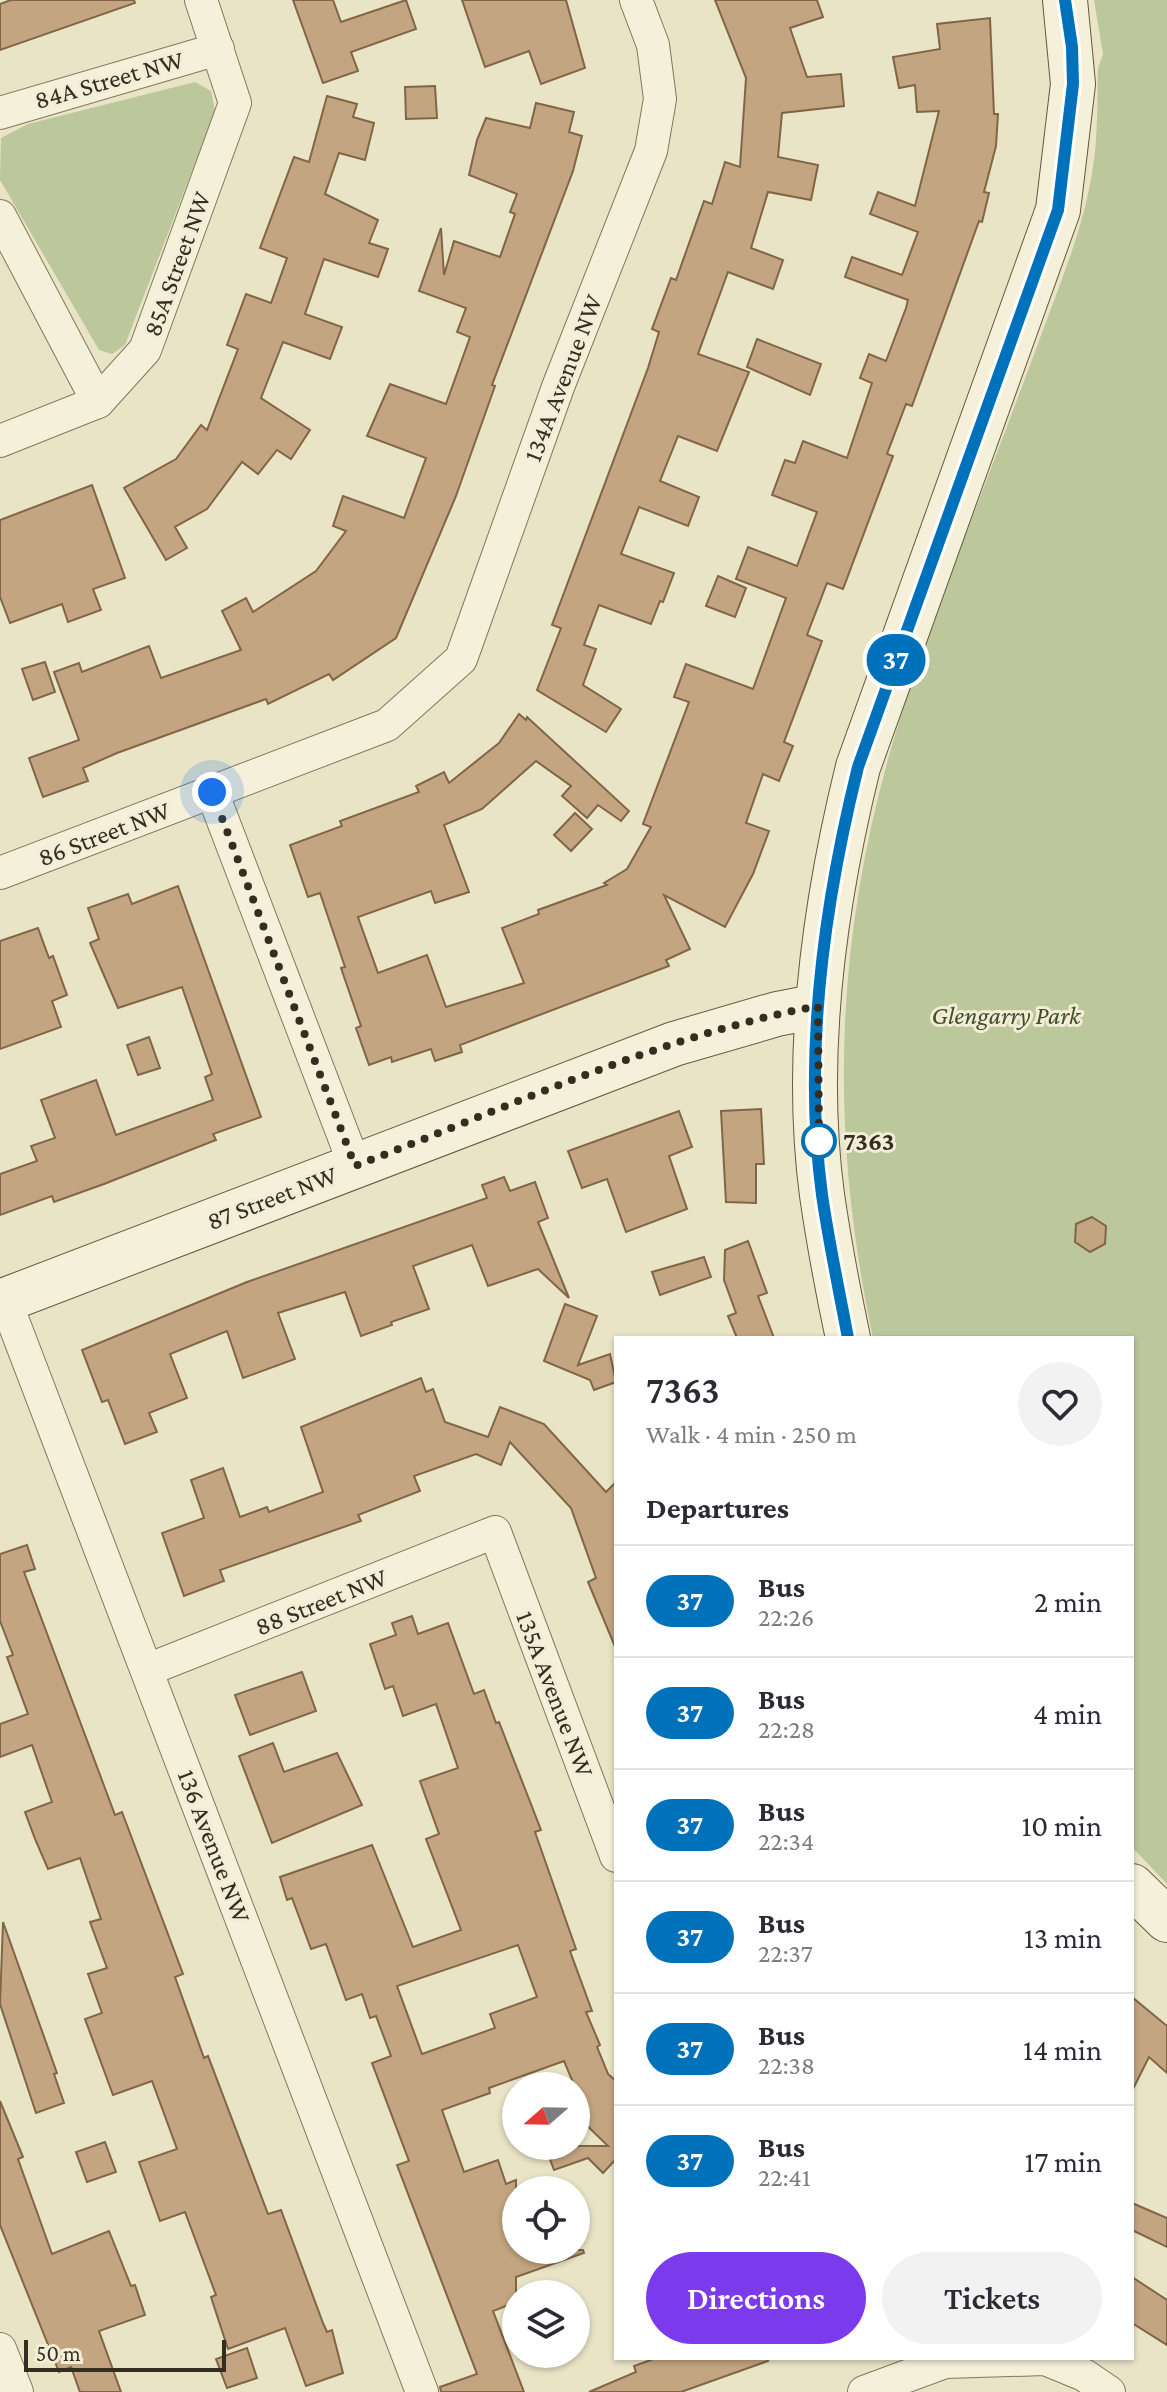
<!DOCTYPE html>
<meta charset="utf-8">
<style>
body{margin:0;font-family:"Crimson Pro",serif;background:#f2f2f3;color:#2b2b33;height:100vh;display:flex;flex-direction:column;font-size:30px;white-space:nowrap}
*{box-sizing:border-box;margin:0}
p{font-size:26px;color:#7c7c81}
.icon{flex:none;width:44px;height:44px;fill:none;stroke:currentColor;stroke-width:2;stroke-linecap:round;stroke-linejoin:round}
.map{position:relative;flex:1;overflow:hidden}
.panel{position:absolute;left:614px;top:1336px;width:520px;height:1024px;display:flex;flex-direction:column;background:#fff;border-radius:0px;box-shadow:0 2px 6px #0004}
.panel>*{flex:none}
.badge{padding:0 16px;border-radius:26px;font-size:28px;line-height:52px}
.needle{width:52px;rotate:250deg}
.fabs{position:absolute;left:502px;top:2072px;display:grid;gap:16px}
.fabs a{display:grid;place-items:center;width:88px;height:88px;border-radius:50%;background:#fff;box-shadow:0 2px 6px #0004;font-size:40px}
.scale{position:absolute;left:24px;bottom:20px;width:202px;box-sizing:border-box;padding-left:8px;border:4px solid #352d20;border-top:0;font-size:22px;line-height:28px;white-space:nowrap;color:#352d20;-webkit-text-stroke:6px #f2edd6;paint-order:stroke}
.you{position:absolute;width:40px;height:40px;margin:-20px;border:6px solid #fff;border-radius:50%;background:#1a73e8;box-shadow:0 0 0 12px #1a73e833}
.map>.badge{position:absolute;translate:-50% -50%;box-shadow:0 0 0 4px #fff}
h2{padding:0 32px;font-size:30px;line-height:72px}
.round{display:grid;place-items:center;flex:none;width:84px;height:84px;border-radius:42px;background:#f2f2f3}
.headline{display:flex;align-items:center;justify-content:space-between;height:136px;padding:0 32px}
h1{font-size:38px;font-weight:600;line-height:60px}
.cta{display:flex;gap:16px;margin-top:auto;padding:16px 32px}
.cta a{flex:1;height:92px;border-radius:48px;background:#7c3aed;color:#fff;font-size:32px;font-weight:600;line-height:92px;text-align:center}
.cta a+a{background:#f2f2f3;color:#2b2b33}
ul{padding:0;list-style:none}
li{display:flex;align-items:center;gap:24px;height:112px;padding:0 32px;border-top:2px solid #e1e1e2}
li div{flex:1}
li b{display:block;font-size:30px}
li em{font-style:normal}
li .badge{min-width:88px;font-weight:700;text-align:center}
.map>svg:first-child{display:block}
.green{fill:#bcc79c}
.building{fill:#c4a581;stroke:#806546;stroke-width:2;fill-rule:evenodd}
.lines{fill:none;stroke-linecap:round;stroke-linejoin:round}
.street-casing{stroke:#83775e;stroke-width:34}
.secondary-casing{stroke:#655841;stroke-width:46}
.street{stroke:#f5f0d9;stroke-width:32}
.secondary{stroke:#f5f0d9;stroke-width:44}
.line-casing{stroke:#fff;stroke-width:18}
.line{stroke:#0072bc;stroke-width:12}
.walk{stroke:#352d20;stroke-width:8;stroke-dasharray:0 14.4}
.stop-dot{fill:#fff;stroke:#0072bc;stroke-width:4}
.labels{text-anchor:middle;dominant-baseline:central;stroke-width:6;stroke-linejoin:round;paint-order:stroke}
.street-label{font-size:26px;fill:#352d20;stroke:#f2edd6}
.park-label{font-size:26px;font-style:italic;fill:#414f29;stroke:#f2edd6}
.stop-label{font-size:26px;font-weight:bold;fill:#352d20;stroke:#f2edd6;text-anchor:start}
</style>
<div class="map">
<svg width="1167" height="2392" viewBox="0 0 1167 2392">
<rect width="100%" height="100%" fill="#eae4c7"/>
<!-- green -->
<g class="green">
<path d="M1094,0H1167V1884L1132,1847V1338H873C822,1097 838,890 920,658C957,554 998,452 1036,349C1057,291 1084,229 1093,167C1098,135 1097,101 1098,68L1103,54Z"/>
<polygon points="195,82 211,91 215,111 125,345 112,354 99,350 0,180 1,138 28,124"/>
</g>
<!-- building -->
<g class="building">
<polygon points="11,0 134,0 135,3 0,50 0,4"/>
<polygon points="293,0 333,0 341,22 406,0 416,29 351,52 358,71 323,83"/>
<polygon points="462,0 566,0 585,68 541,84 529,51 485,67"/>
<polygon points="715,0 817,0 823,17 790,28 807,77 841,74 844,106 782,113 778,157 818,165 811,200 768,192 751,248 783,260 773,289 728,272 698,354 749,372 717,451 678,436 660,481 699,497 688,526 639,507 621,554 674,573 663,602 660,601 651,624 599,605 584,645 596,649 583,685 621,709 606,732 537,690 561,628 552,625 648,368 659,332 652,329 671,278 676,280 704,201 712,204 725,162 740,167 746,78"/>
<polygon points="990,18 994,114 998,114 996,146 984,192 989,193 982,222 979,221 912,406 906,404 887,454 893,456 843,589 827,583 807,635 822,641 784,742 793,746 779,781 763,774 746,823 769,831 753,874 725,927 664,895 690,949 666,960 669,966 460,1045 462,1052 435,1061 431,1049 392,1062 391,1057 369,1065 356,1028 361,1026 341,968 345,967 320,893 308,897 290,845 342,826 340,821 419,792 416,786 444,772 449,783 499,743 519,714 526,720 527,717 629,811 621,821 598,805 587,818 562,796 571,786 536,761 482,809 444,825 469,892 435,903 431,891 358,917 378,973 427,955 446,1007 524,983 502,928 539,914 538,910 607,885 604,883 627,869 651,827 643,824 689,702 674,697 686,664 753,689 786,598 736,579 748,547 797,566 817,512 772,495 785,460 795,463 803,441 847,458 872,383 860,378 869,354 886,361 906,308 908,300 845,277 852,257 902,275 918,232 870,214 878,192 915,206 939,111 917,112 915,85 899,88 893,57 940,49 937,24"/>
<polygon points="435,86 437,118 406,119 405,87"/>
<polygon points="327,96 357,104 353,117 374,123 365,160 339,153 325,194 378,220 369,243 388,249 378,277 324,259 305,314 342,327 330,359 283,342 261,398 310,430 291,459 277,450 258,474 242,462 207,509 175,527 187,548 166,560 124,488 176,459 201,425 207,430 238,349 227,345 246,294 271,303 287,258 260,248 294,157 309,162"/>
<polygon points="536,103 574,112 569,132 582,136 573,171 492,385 495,386 456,496 396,638 333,680 329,674 268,704 266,699 117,753 83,768 88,781 43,797 29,758 79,740 54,672 79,663 82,672 149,646 161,678 241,650 222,611 246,598 253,612 316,571 346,531 333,526 343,496 404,518 426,458 367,436 390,384 446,404 470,337 457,332 466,308 419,291 441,228 444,275 454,241 500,257 515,214 510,212 517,194 469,175 477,140 486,118 530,128"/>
<polygon points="757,339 821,364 810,395 747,367"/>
<polygon points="92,485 125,578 93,589 101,610 68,622 62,604 10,623 0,597 0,520"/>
<polygon points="718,576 746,588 735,617 706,606"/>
<polygon points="45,662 55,692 33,700 22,669"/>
<polygon points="575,813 592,829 571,851 554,835"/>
<polygon points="178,886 261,1117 213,1134 216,1140 104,1184 54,1202 52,1196 0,1215 0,1174 37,1161 31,1146 55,1138 41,1100 96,1080 116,1135 213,1100 205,1077 212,1074 182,987 118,1008 90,943 99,939 88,908 128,894 132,904"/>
<polygon points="38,928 49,958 53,956 67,995 52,1001 61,1027 0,1049 0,941"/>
<polygon points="149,1037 160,1068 138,1075 127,1045"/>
<polygon points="761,1109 764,1164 756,1164 756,1203 726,1202 721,1111"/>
<polygon points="679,1111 692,1147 669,1156 687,1209 626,1232 607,1179 582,1188 568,1151"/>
<polygon points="504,1177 510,1191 535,1182 548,1218 538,1222 569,1298 538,1269 488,1286 472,1245 413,1266 429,1309 391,1322 392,1325 361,1336 345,1292 278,1313 295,1359 243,1378 227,1331 170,1354 187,1398 149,1413 157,1432 125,1444 108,1400 102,1402 82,1350 247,1282 487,1198 482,1185"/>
<polygon points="1092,1217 1106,1226 1105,1244 1090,1252 1075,1242 1076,1224"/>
<polygon points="748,1241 767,1293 758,1296 774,1338 737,1338 728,1316 736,1313 724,1280 725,1250"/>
<polygon points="704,1257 711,1277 660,1295 652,1272"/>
<polygon points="565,1304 597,1316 578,1365 610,1354 616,1382 594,1390 590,1380 544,1361"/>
<polygon points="421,1378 426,1392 433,1389 445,1422 488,1437 500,1407 544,1424 606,1492 616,1482 616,1649 588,1582 596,1578 571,1508 510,1442 501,1465 476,1454 414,1476 420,1491 358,1515 361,1521 220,1570 224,1581 184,1596 162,1533 204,1518 191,1480 223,1468 240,1517 267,1507 269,1512 323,1492 301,1427"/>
<polygon points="27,1545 35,1569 24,1572 115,1815 122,1812 183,1974 175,1977 204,2058 208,2056 268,2214 281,2210 323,2323 327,2332 332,2330 343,2373 306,2386 285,2328 228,2349 211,2297 216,2295 185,2212 160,2221 139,2162 177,2149 152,2081 113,2095 85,2019 102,2013 88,1974 107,1968 90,1922 101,1919 80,1858 48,1869 35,1839 25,1812 52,1802 32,1745 0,1757 0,1724 28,1714 7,1657 13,1655 0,1621 0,1554"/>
<path d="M412,1616L418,1634L448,1623L474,1694L484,1690L496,1723L499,1722L541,1830L535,1832L576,1949L570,1951L592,2011L586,2012L600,2045L597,2047L608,2074L616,2081V2159L603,2173L588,2158L554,2170L545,2146H608L576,2115L583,2106L564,2061L489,2088L490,2093L442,2110L464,2172L498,2160L506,2184L516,2180V2250H583L584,2253L516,2277V2302L493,2311L524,2392H441L440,2387L477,2374L397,2165L409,2161L372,2063L391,2056L376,2016L370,2018L362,1994L346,2000L326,1944L311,1949L292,1898L287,1900L280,1877L372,1845L413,1947L461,1930L426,1839L439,1834L420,1781L458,1768L436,1704L403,1716L393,1686L385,1689L370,1644L396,1635L392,1623ZM518,1945L537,1997L490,2014L495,2028L422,2054L397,1986Z"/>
<polygon points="302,1672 316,1711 250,1735 235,1695"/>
<polygon points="273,1743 284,1772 337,1753 362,1805 272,1843 239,1756"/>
<polygon points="3,1922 57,2073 54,2074 64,2103 36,2113 0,2004"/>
<polygon points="1132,1997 1167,2026 1167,2073 1149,2057 1132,2091"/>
<polygon points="0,2101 23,2157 18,2159 52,2254 109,2231 131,2286 135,2285 145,2315 99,2331 121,2392 80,2392 71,2367 59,2372 0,2225"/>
<polygon points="105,2142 116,2172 87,2182 76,2152"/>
<polygon points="1132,2203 1167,2218 1167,2247 1132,2230"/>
<polygon points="1132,2277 1167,2300 1167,2345 1132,2323"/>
<polygon points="247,2348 257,2378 227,2388 216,2359"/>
<polygon points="656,2358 767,2358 768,2361 681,2392 589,2392 636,2372 634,2366"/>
</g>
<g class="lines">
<defs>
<g id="street">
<polyline points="0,113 218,49"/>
<polyline points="0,216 98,402"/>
<polyline points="0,441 98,402 145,350 235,103 201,0"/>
<polyline points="212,792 355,1166"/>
<polyline points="0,873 387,725 461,659 558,387 651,151 660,99 653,45 636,0"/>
<polyline points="5,1300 422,2392"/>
<polyline points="147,1670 495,1532 616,1856"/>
<polyline points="0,2349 17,2392"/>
<polyline points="864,2392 945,2362 1045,2359 1084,2375 1109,2392"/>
</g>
<g id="secondary">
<polyline points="0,1302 674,1044 777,1014 818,1006"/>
<path d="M848,1338C838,1291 829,1243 822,1195C803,1053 824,905 858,767L1058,210L1073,84L1065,0"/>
<polyline points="1132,1886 1167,1920"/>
</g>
</defs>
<!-- street casing -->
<use href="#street" class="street-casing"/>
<!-- secondary casing -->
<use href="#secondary" class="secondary-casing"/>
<!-- street -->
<use href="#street" class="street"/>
<!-- secondary -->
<use href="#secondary" class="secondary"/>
</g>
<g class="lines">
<defs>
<path id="line" d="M848,1338C839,1290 829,1243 822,1195C803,1054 824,904 858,767L1058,210L1073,84L1072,47L1065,0"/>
</defs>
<!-- line casing -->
<use href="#line" class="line-casing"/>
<!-- line -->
<use href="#line" class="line"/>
<!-- walk -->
<path class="walk" d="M212,792L355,1166C504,1109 662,1035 818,1006L819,1141"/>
</g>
<!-- markers -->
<circle class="stop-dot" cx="819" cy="1141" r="16"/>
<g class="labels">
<!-- street labels -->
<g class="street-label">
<text transform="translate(109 80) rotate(-16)">84A Street NW</text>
<text transform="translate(177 264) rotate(-70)">85A Street NW</text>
<text transform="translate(563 378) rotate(-69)">134A Avenue NW</text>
<text transform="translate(104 834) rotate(-21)">86 Street NW</text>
<text transform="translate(272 1198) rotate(-21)">87 Street NW</text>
<text transform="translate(321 1602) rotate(-22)">88 Street NW</text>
<text transform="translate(555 1694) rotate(69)">135A Avenue NW</text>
<text transform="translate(214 1846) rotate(69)">136 Avenue NW</text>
</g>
<!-- park labels -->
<g class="park-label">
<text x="1006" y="1015">Glengarry Park</text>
</g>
<!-- stop labels -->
<g class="stop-label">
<text x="843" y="1141">7363</text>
</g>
</g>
</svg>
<div class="fabs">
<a><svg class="needle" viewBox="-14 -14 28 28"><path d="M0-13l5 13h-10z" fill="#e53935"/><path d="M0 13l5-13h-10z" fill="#7c7c81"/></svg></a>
<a><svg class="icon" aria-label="locate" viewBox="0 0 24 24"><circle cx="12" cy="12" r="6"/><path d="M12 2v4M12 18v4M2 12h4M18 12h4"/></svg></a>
<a><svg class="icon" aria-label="layers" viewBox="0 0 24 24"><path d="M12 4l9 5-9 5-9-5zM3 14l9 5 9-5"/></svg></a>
</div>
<div class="scale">50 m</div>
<div class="you" style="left:212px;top:792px"></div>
<b class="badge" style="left:896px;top:660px;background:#0072bc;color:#fff">37</b>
<section class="panel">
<div class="headline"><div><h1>7363</h1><p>Walk · 4 min · 250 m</p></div><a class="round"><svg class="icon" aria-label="heart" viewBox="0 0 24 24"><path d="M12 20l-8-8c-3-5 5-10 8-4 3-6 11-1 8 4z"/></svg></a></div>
<h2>Departures</h2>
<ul>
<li><span class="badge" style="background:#0072bc;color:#fff">37</span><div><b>Bus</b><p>22:26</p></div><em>2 min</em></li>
<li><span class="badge" style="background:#0072bc;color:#fff">37</span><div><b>Bus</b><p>22:28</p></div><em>4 min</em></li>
<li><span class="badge" style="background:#0072bc;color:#fff">37</span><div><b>Bus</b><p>22:34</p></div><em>10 min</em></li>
<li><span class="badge" style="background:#0072bc;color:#fff">37</span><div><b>Bus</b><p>22:37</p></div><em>13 min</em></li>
<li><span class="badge" style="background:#0072bc;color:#fff">37</span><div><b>Bus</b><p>22:38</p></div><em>14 min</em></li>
<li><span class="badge" style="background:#0072bc;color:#fff">37</span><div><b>Bus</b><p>22:41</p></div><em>17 min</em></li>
</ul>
<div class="cta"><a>Directions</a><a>Tickets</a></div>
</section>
</div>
